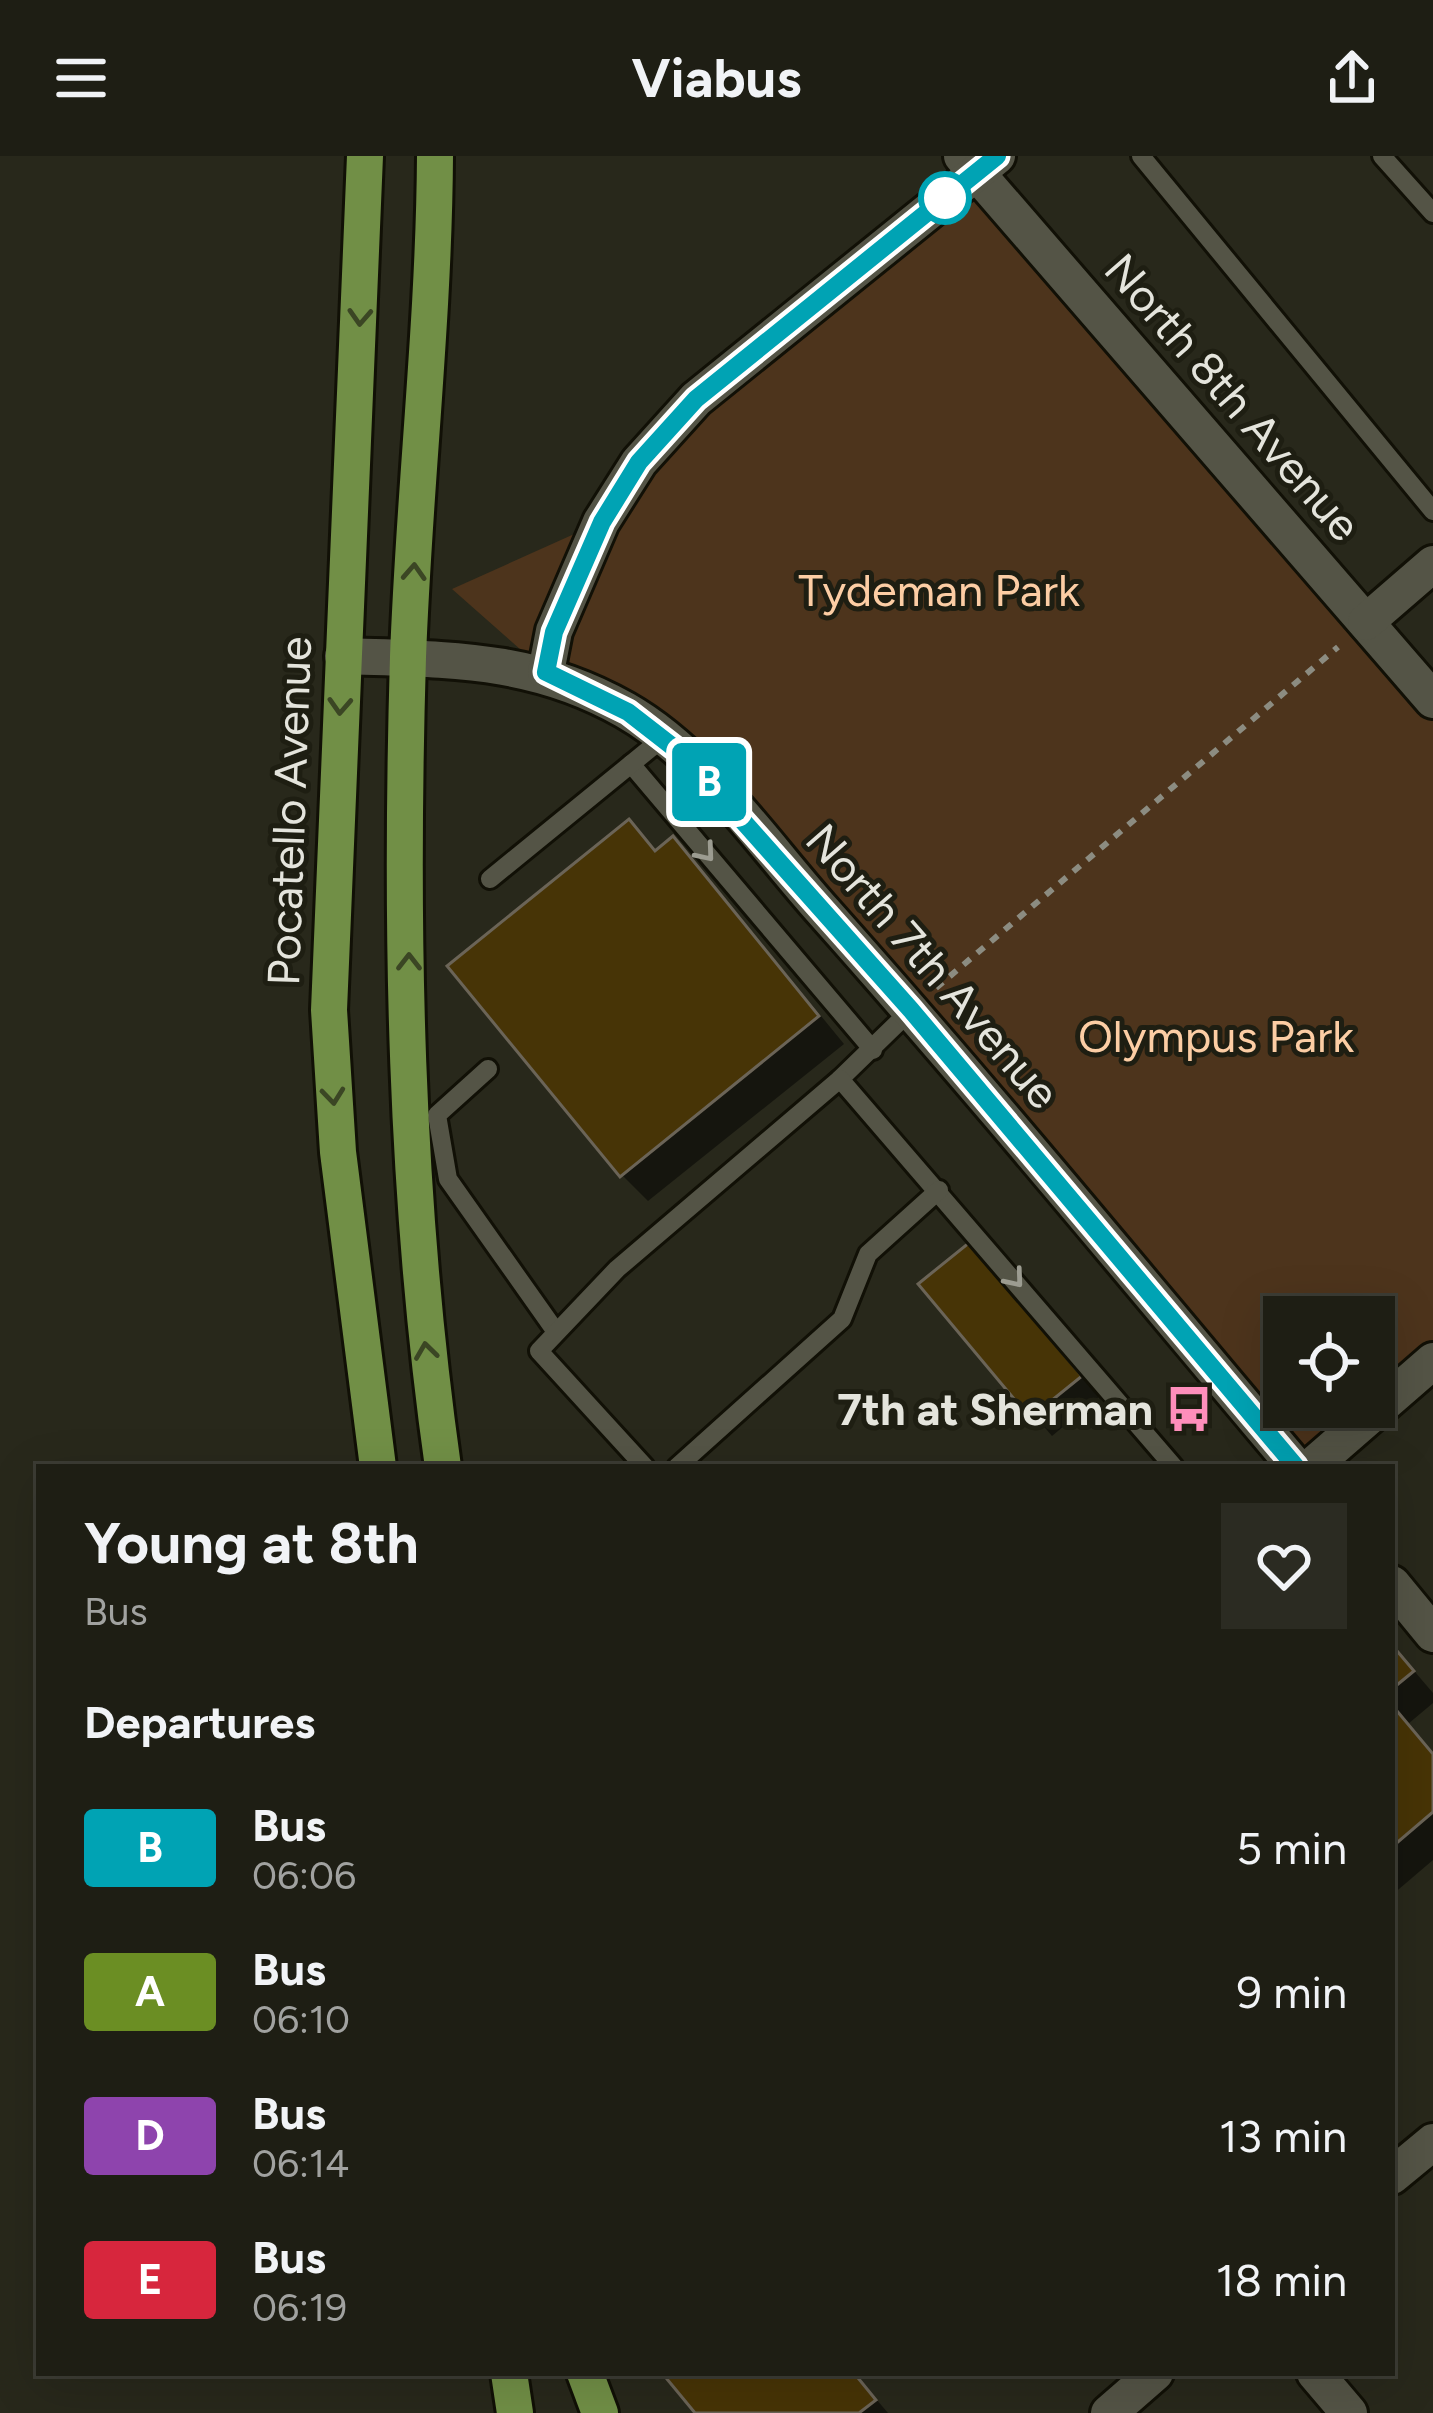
<!DOCTYPE html>
<style>
body{margin:0;font-family:Figtree,sans-serif;background:#2b2b22;color:#f1f3f6;height:100vh;display:flex;flex-direction:column;font-size:45px;white-space:nowrap}
*{box-sizing:border-box;margin:0}
p{font-size:39px;color:#a1a2a0}
.icon{flex:none;width:66px;height:66px;fill:none;stroke:currentColor;stroke-width:2;stroke-linecap:round;stroke-linejoin:round}
.map{position:relative;flex:1;overflow:hidden}
.panel{position:absolute;left:36px;top:1308px;width:1359px;height:912px;display:flex;flex-direction:column;background:#1e1e14;border-radius:0px;box-shadow:0 12px 48px #0002,0 0 0 3px #3c3c34}
.panel>*{flex:none}
.badge{padding:0 24px;border-radius:9px;font-size:42px;line-height:78px}
.tools{position:absolute;left:1263px;top:1140px;display:grid;gap:24px}
.tools a{display:grid;place-items:center;width:132px;height:132px;border-radius:0px;background:#1e1e14;box-shadow:0 12px 48px #0002,0 0 0 3px #3c3c34;font-size:60px}
.map>.badge{position:absolute;translate:-50% -50%;box-shadow:0 0 0 6px #fff}
h2{padding:0 48px;font-size:45px;line-height:108px}
.round{display:grid;place-items:center;flex:none;width:126px;height:126px;border-radius:0px;background:#2b2b22}
.headline{display:flex;align-items:center;justify-content:space-between;height:204px;padding:0 48px}
h1{font-size:57px;font-weight:700;line-height:90px}
ul{padding:0;list-style:none}
li{display:flex;align-items:center;gap:36px;height:144px;padding:0 48px}
li div{flex:1}
li b{display:block;font-size:45px}
li em{font-style:normal}
li .badge{min-width:132px;font-weight:700;text-align:center}
header{display:flex;justify-content:space-between;align-items:center;height:156px;padding:0 48px;background:#1e1e14;font-size:54px;font-weight:700}
.map>svg:first-child{display:block}
.green{fill:#4d341c;fill-rule:evenodd}
.shadow{fill:#0007}
.building{fill:#473406;stroke:#6b6457;stroke-width:3}
.lines{fill:none;stroke-linecap:round;stroke-linejoin:round}
.lane-casing{stroke:#111006;stroke-width:24}
.street-casing{stroke:#111006;stroke-width:42}
.primary-casing{stroke:#111006;stroke-width:42}
.path{stroke:#8c8c81;stroke-width:6;stroke-dasharray:9 9;stroke-linecap:butt}
.lane{stroke:#545446;stroke-width:18}
.street{stroke:#545446;stroke-width:36}
.primary{stroke:#718f46;stroke-width:36}
.oneway{stroke:#3b4624}
.oneway2{stroke:#9c9c91}
.line-casing{stroke:#fff;stroke-width:27}
.line{stroke:#00a3b4;stroke-width:18}
.stop-dot{fill:#fff;stroke:#00a3b4;stroke-width:6}
.labels{text-anchor:middle;dominant-baseline:central;stroke-width:10;stroke-linejoin:round;paint-order:stroke}
.street-label{font-size:45px;fill:#e4e4dc;stroke:#1e1e12}
.park-label{font-size:45px;fill:#fccda4;stroke:#1e1e12}
.poi-label{font-size:45px;font-weight:bold;fill:#e4e4dc;stroke:#1e1e12;text-anchor:end}
</style>
<header><svg class="icon" aria-label="menu" viewBox="0 0 24 24"><path d="M4 6h16M4 12h16M4 18h16"/></svg>Viabus<svg class="icon" aria-label="share" viewBox="0 0 24 24"><path d="M12 15V3M7 8l5-5 5 5M5 13v7h14v-7"/></svg></header>
<div class="map">
<svg width="1433" height="2257" viewBox="0 0 1433 2257">
<rect width="100%" height="100%" fill="#28281b"/>
<!-- green -->
<path class="green" d="M975,18L1433,544V1205L1311,1311L686,601L546,516L452,433L601,366L639,306ZM1284,1161H1374V1251H1284Z"/>
<!-- shadow -->
<g class="shadow">
<polygon points="628,667 657,697 673,684 699,711 844,888 648,1045 622,1019"/>
<polygon points="989,1110 1099,1241 1052,1280 923,1129"/>
<polygon points="1392,1489 1433,1537 1433,1547 1408,1568 1433,1597 1433,1704 1392,1739"/>
<polygon points="666,2217 854,2217 888,2257 699,2257"/>
</g>
<!-- building -->
<g class="building">
<polygon points="629,663 655,695 673,680 819,860 620,1021 447,810"/>
<polygon points="970,1086 1082,1220 1030,1262 918,1128"/>
<polygon points="1392,1489 1414,1515 1392,1533"/>
<polygon points="1392,1549 1433,1598 1433,1656 1392,1691"/>
<polygon points="662,2217 854,2217 876,2244 859,2257 695,2257"/>
</g>
<g class="lines">
<defs>
<g id="lane">
<polyline points="1141,0 1433,355"/>
<polyline points="1382,0 1433,57"/>
<polyline points="631,608 873,894"/>
<polyline points="490,723 663,582"/>
<polyline points="488,913 437,959 448,1023 554,1173"/>
<polyline points="840,923 911,854"/>
<polyline points="645,1311 539,1195 617,1113 840,923 1174,1311"/>
<polyline points="677,1311 842,1163 868,1098 939,1034"/>
</g>
<g id="street">
<polyline points="962,0 1433,544"/>
<polyline points="1366,466 1433,408"/>
<path d="M343,500C447,504 532,501 625,554C704,599 763,688 823,755C985,937 1139,1125 1296,1311"/>
<polyline points="546,516 554,475 601,366 639,306 696,243 997,0"/>
<polyline points="1311,1311 1433,1205"/>
<polyline points="1392,1428 1433,1478"/>
<polyline points="1392,2020 1433,1986"/>
<polyline points="1315,2217 1349,2257"/>
<polyline points="1109,2257 1155,2217"/>
</g>
<g id="primary">
<polyline points="365,0 329,854 338,996 378,1311"/>
<path d="M435,0C434,167 414,334 408,501C400,771 405,1043 443,1311"/>
<polyline points="509,2217 515,2257"/>
<polyline points="585,2217 600,2257"/>
</g>
</defs>
<!-- lane casing -->
<use href="#lane" class="lane-casing"/>
<!-- street casing -->
<use href="#street" class="street-casing"/>
<!-- primary casing -->
<use href="#primary" class="primary-casing"/>
<!-- path -->
<polyline class="path" points="936,832 1338,491"/>
<!-- lane -->
<use href="#lane" class="lane"/>
<!-- street -->
<use href="#street" class="street"/>
<!-- primary -->
<use href="#primary" class="primary"/>
</g>
<!-- one-way arrows -->
<defs><path id="oneway-chevron" d="M-2-3.5L2.5 0L-2 3.5" fill="none" stroke-width="1.6" stroke-linecap="round" stroke-linejoin="round" transform="scale(3)"/></defs>
<g class="oneway">
<use href="#oneway-chevron" transform="translate(360 161) rotate(93)"/>
<use href="#oneway-chevron" transform="translate(414 416) rotate(-87)"/>
<use href="#oneway-chevron" transform="translate(340 550) rotate(93)"/>
<use href="#oneway-chevron" transform="translate(409 806) rotate(-90)"/>
<use href="#oneway-chevron" transform="translate(333 940) rotate(84)"/>
<use href="#oneway-chevron" transform="translate(426 1195) rotate(-98)"/>
</g>
<g class="oneway2">
<use href="#oneway-chevron" transform="translate(706 697) rotate(50)"/>
<use href="#oneway-chevron" transform="translate(1015 1123) rotate(50)"/>
</g>
<g class="lines">
<defs>
<polyline id="line" points="997,0 696,243 639,306 602,366 554,476 546,516 628,556 686,601 911,854 1296,1311"/>
</defs>
<!-- line casing -->
<use href="#line" class="line-casing"/>
<!-- line -->
<use href="#line" class="line"/>
</g>
<!-- icons -->
<defs>
<symbol id="bus-bare" viewBox="-9 -9 18 18"><path d="M-5-6H5V4H4V6H2V4H-2V6H-4V4H-5ZM-3.5-4V0h7V-4ZM-3.5 1.2v1.5H-2V1.2ZM2 1.2v1.5H3.5V1.2Z" fill="#fe8ebb" stroke="#1e1e12" stroke-width="2.5" paint-order="stroke"/></symbol>
</defs>
<g fill-rule="evenodd">
<use href="#bus-bare" x="1156" y="1220" width="66" height="66"/>
</g>
<!-- markers -->
<circle class="stop-dot" cx="945" cy="42" r="24"/>
<g class="labels">
<!-- street labels -->
<g class="street-label">
<text transform="translate(1233 241) rotate(49)">North 8th Avenue</text>
<text transform="translate(289 655) rotate(-88)">Pocatello Avenue</text>
<text transform="translate(933 810) rotate(49)">North 7th Avenue</text>
</g>
<!-- park labels -->
<g class="park-label">
<text x="939" y="434">Tydeman Park</text>
<text x="1216" y="880">Olympus Park</text>
</g>
<!-- poi labels -->
<g class="poi-label">
<text x="1153" y="1253">7th at Sherman</text>
</g>
</g>
</svg>
<div class="tools">
<a><svg class="icon" aria-label="locate" viewBox="0 0 24 24"><circle cx="12" cy="12" r="6"/><path d="M12 2v4M12 18v4M2 12h4M18 12h4"/></svg></a>
</div>
<b class="badge" style="left:709px;top:626px;background:#00a3b4;color:#fff">B</b>
<section class="panel">
<div class="headline"><div><h1>Young at 8th</h1><p>Bus</p></div><a class="round"><svg class="icon" aria-label="heart" viewBox="0 0 24 24"><path d="M12 20l-8-8c-3-5 5-10 8-4 3-6 11-1 8 4z"/></svg></a></div>
<h2>Departures</h2>
<ul>
<li><span class="badge" style="background:#00a3b4;color:#fff">B</span><div><b>Bus</b><p>06:06</p></div><em>5 min</em></li>
<li><span class="badge" style="background:#6b8e23;color:#fff">A</span><div><b>Bus</b><p>06:10</p></div><em>9 min</em></li>
<li><span class="badge" style="background:#8e44ad;color:#fff">D</span><div><b>Bus</b><p>06:14</p></div><em>13 min</em></li>
<li><span class="badge" style="background:#d7263d;color:#fff">E</span><div><b>Bus</b><p>06:19</p></div><em>18 min</em></li>
</ul>
</section>
</div>
